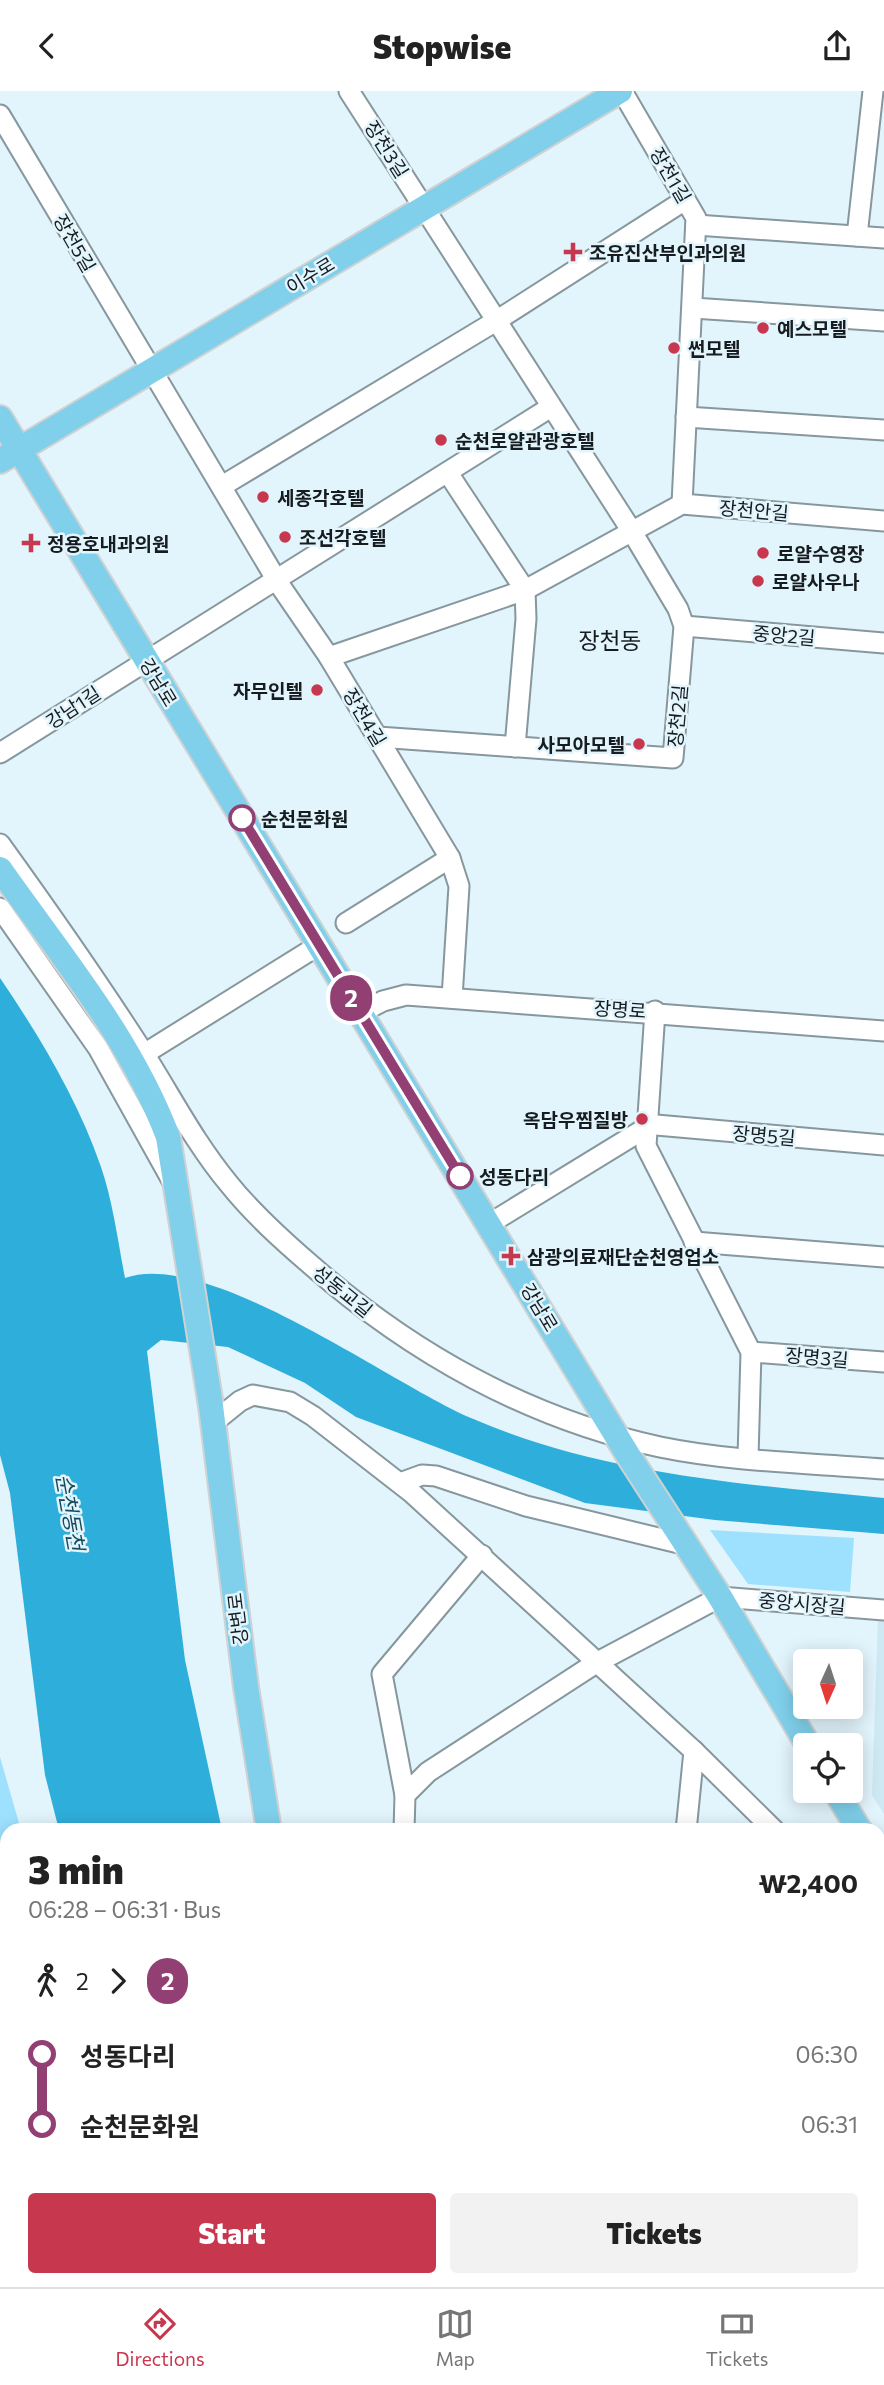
<!DOCTYPE html>
<meta charset="utf-8">
<style>
body{margin:0;font-family:Commissioner,"Noto Sans KR",sans-serif;background:#f2f2f2;color:#222;height:100vh;display:flex;flex-direction:column;font-size:26px;white-space:nowrap}
*{box-sizing:border-box;margin:0}
p{font-size:23px;color:#767676}
.icon{flex:none;width:38px;height:38px;fill:none;stroke:currentColor;stroke-width:2;stroke-linecap:round;stroke-linejoin:round}
.map{position:relative;flex:1;overflow:hidden}
.details{position:absolute;left:0px;top:1732px;width:886px;height:464px;display:flex;flex-direction:column;background:#fff;border-radius:21px 21px 0 0;box-shadow:0 4px 18px #0003}
.details>*{flex:none}
.badge{padding:0 14px;border-radius:23px;font-size:24px;line-height:46px}
.needle{width:46px;rotate:183deg}
.buttons{position:absolute;left:793px;top:1558px;display:grid;gap:14px}
.buttons a{display:grid;place-items:center;width:70px;height:70px;border-radius:7px;background:#fff;box-shadow:0 4px 18px #0003;font-size:35px}
.map>.badge{position:absolute;translate:-50% -50%;box-shadow:0 0 0 4px #fff}
.legs{display:flex;align-items:center;gap:10px;height:77px;padding:0 28px;font-size:23px}
.legs p{margin-inline-start:auto}
.overview{display:flex;align-items:center;justify-content:space-between;height:119px;padding:0 28px}
h1{font-size:38px;font-weight:800;line-height:52px}
.cta{display:flex;gap:14px;margin-top:auto;padding:14px 28px}
.cta a{flex:1;height:80px;border-radius:7px;background:#c7374e;color:#fff;font-size:28px;font-weight:800;line-height:80px;text-align:center}
.cta a+a{background:#f2f2f2;color:#222}
ul{padding:0 28px;list-style:none}
li{display:flex;align-items:center;gap:24px;height:70px;font-size:26px}
li i{display:grid;place-items:center;width:10px;height:100%;margin:0 9px;background:currentColor}
li i::after{content:'';width:18px;height:18px;margin:-9px;border:5px solid;border-radius:50%;background:#fff}
li p{margin-inline-start:auto}
li:first-child i{background:linear-gradient(#0000 50%,currentColor 0)}
li:last-child i{background:linear-gradient(currentColor 50%,#0000 0)}
header{display:flex;justify-content:space-between;align-items:center;height:91px;padding:0 28px;background:#fff;font-size:32px;font-weight:800}
.tabs{display:flex;justify-content:space-around;align-items:center;height:98px;border-top:2px solid #e0e0e0;background:#fff;font-size:19px;color:#767676}
.tabs a{display:grid;justify-items:center;gap:4px}
.tabs .selected{color:#c7374e}
.map>svg:first-child{display:block}
.built{fill:#cee8f4}
.green{fill:#9ee1fe}
.water{fill:#2eaeda}
.lines{fill:none;stroke-linecap:round;stroke-linejoin:round}
.minor-casing{stroke:#86979e;stroke-width:23}
.major-casing{stroke:#d0d2d2;stroke-width:28}
.minor{stroke:#fff;stroke-width:19}
.major{stroke:#80d0eb;stroke-width:24}
.line-1-casing{stroke:#fff;stroke-width:16}
.line-1{stroke:#923f73;stroke-width:10}
.poi-dot{fill:#c7374e;stroke:#e2f4fc;stroke-width:2.5}
.stop-1-dot{fill:#fff;stroke:#923f73;stroke-width:3.5}
.labels{text-anchor:middle;dominant-baseline:central;stroke-width:5;stroke-linejoin:round;paint-order:stroke}
.street-label{font-size:19px;fill:#161c1f;stroke:#e2f4fc}
.poi-label{font-size:19px;font-weight:bold;fill:#161c1f;stroke:#e2f4fc;text-anchor:start}
.stop-label{font-size:19px;font-weight:bold;fill:#161c1f;stroke:#e2f4fc;text-anchor:start}
.water-label{font-size:21px;font-style:italic;fill:#174a5c;stroke:#e2f4fc}
.quarter-label{font-size:23px;fill:#161c1f;stroke:#e2f4fc}
</style>
<header><svg class="icon" aria-label="back" viewBox="0 0 24 24"><path d="M15 5l-7 7 7 7"/></svg>Stopwise<svg class="icon" aria-label="share" viewBox="0 0 24 24"><path d="M12 15V3M7 8l5-5 5 5M5 13v7h14v-7"/></svg></header>
<div class="map">
<svg width="884" height="2196" viewBox="0 0 884 2196">
<rect width="100%" height="100%" fill="#e2f4fc"/>
<!-- built -->
<polygon class="built" points="878,1527 884,1527 884,1723 872,1704"/>
<!-- green -->
<g class="green">
<polygon points="710,1439 854,1447 850,1501 748,1493"/>
<polygon points="0,1666 21,1739 7,1740 7,1899 0,1901"/>
<polygon points="513,2189 596,2189 633,2194 512,2196"/>
</g>
<!-- water -->
<g class="water">
<path d="M0,887C40,946 78,1009 101,1076C113,1111 118,1151 125,1187C208,1157 391,1293 471,1327C602,1384 744,1393 884,1407V1443L715,1429L585,1412L356,1326L305,1292L228,1256L161,1249L147,1260L185,1569L222,1739H59L45,1684L10,1402L0,1364Z"/>
<polygon points="194,2189 335,2189 337,2196 196,2196"/>
</g>
<g class="lines">
<defs>
<g id="minor">
<polyline points="349,0 631,439 678,518 684,535 673,667 378,646"/>
<polyline points="622,0 696,127 682,413"/>
<polyline points="0,24 279,493 329,566 450,767 459,795 452,907"/>
<polyline points="696,134 884,147"/>
<polyline points="857,145 873,0"/>
<polyline points="693,217 884,230"/>
<polyline points="686,326 884,339"/>
<polyline points="448,382 525,499 526,528 515,656"/>
<polyline points="222,395 496,230 685,109"/>
<polyline points="684,535 884,552"/>
<polyline points="329,566 525,499 682,413 884,430"/>
<polyline points="0,662 551,316"/>
<path d="M0,753C49,821 96,888 141,958C170,1003 194,1051 229,1093C253,1123 282,1149 311,1174C411,1262 529,1328 660,1356C733,1371 810,1372 884,1378"/>
<polyline points="0,817 98,957 171,1088"/>
<polyline points="346,832 450,767"/>
<polyline points="655,920 646,1055 751,1261 748,1366"/>
<polyline points="360,922 383,910 406,904 884,940"/>
<polyline points="144,963 319,854"/>
<polyline points="645,1033 884,1054"/>
<polyline points="489,1133 644,1038"/>
<polyline points="694,1151 884,1166"/>
<polyline points="751,1261 884,1271"/>
<polyline points="214,1331 240,1310 253,1304 290,1311 313,1325 412,1402 694,1660 686,1740"/>
<polyline points="400,1392 422,1384 436,1385 526,1415 687,1454"/>
<polyline points="694,1660 775,1740"/>
<polyline points="405,1704 382,1583 482,1464"/>
<polyline points="404,1740 405,1704 428,1681 596,1572 720,1506 884,1519"/>
<polyline points="878,1837 884,1842"/>
<polyline points="878,1860 884,1860"/>
<polyline points="59,2189 60,2196"/>
<polyline points="145,2189 148,2196"/>
<polyline points="640,2196 641,2189"/>
<polyline points="767,2196 768,2189"/>
</g>
<g id="major">
<polyline points="0,327 628,1364 720,1506 808,1654"/>
<polyline points="0,370 620,0"/>
<path d="M0,778C61,865 130,946 168,1046L211,1315L246,1596L269,1740"/>
<polyline points="835,1699 860,1740"/>
<polyline points="878,1771 884,1780"/>
<polyline points="878,2060 884,2061"/>
<polyline points="0,2072 7,2070"/>
<polyline points="386,2189 388,2196"/>
</g>
</defs>
<!-- minor casing -->
<use href="#minor" class="minor-casing"/>
<!-- major casing -->
<use href="#major" class="major-casing"/>
<!-- minor -->
<use href="#minor" class="minor"/>
<!-- major -->
<use href="#major" class="major"/>
</g>
<g class="lines">
<defs>
<polyline id="line-1" points="242,727 460,1085"/>
</defs>
<!-- line-1 casing -->
<use href="#line-1" class="line-1-casing"/>
<!-- line-1 -->
<use href="#line-1" class="line-1"/>
</g>
<!-- markers -->
<g class="poi-dot">
<path d="M569.5 150.5h7v7h7v7h-7v7h-7v-7h-7v-7h7z"/>
<circle cx="763" cy="237" r="7"/>
<circle cx="674" cy="257" r="7"/>
<circle cx="441" cy="349" r="7"/>
<circle cx="263" cy="406" r="7"/>
<circle cx="285" cy="446" r="7"/>
<path d="M27.5 441.5h7v7h7v7h-7v7h-7v-7h-7v-7h7z"/>
<circle cx="763" cy="462" r="7"/>
<circle cx="758" cy="490" r="7"/>
<circle cx="317" cy="599" r="7"/>
<circle cx="639" cy="653" r="7"/>
<circle cx="642" cy="1028" r="7"/>
<path d="M507.5 1154.5h7v7h7v7h-7v7h-7v-7h-7v-7h7z"/>
</g>
<g class="stop-1-dot">
<circle cx="242" cy="727" r="12"/>
<circle cx="460" cy="1085" r="12"/>
</g>
<g class="labels">
<!-- street labels -->
<g class="street-label">
<text transform="translate(387 58) rotate(58)">장천3길</text>
<text transform="translate(671 84) rotate(60)">장천1길</text>
<text transform="translate(75 152) rotate(60)">장천5길</text>
<text transform="translate(310 184) rotate(-31)">이수로</text>
<text transform="translate(754 419) rotate(5)">장천안길</text>
<text transform="translate(784 544) rotate(5)">중앙2길</text>
<text transform="translate(159 591) rotate(59)">강남로</text>
<text transform="translate(73 616) rotate(-33)">강남1길</text>
<text transform="translate(677 625) rotate(-85)">장천2길</text>
<text transform="translate(365 626) rotate(59)">장천4길</text>
<text transform="translate(620 918) rotate(4)">장명로</text>
<text transform="translate(764 1044) rotate(5)">장명5길</text>
<text transform="translate(343 1200) rotate(39)">성동교길</text>
<text transform="translate(540 1216) rotate(59)">강남로</text>
<text transform="translate(817 1266) rotate(5)">장명3길</text>
<text transform="translate(802 1512) rotate(5)">중앙시장길</text>
<text transform="translate(237 1528) rotate(-97)">강변로</text>
</g>
<!-- poi labels -->
<g class="poi-label">
<text x="589" y="161">조유진산부인과의원</text>
<text x="777" y="237">예스모텔</text>
<text x="688" y="257">썬모텔</text>
<text x="455" y="349">순천로얄관광호텔</text>
<text x="277" y="406">세종각호텔</text>
<text x="299" y="446">조선각호텔</text>
<text x="47" y="452">정용호내과의원</text>
<text x="777" y="462">로얄수영장</text>
<text x="772" y="490">로얄사우나</text>
<text x="303" y="599" text-anchor="end">자무인텔</text>
<text x="625" y="653" text-anchor="end">사모아모텔</text>
<text x="628" y="1028" text-anchor="end">옥담우찜질방</text>
<text x="527" y="1165">삼광의료재단순천영업소</text>
</g>
<!-- stop labels -->
<g class="stop-label">
<text x="261" y="727">순천문화원</text>
<text x="479" y="1085">성동다리</text>
</g>
<!-- water labels -->
<g class="water-label">
<text transform="translate(71 1421) rotate(80)">순천동천</text>
</g>
<!-- quarter labels -->
<g class="quarter-label">
<text x="610" y="549">장천동</text>
</g>
</g>
</svg>
<div class="buttons">
<a><svg class="needle" viewBox="-14 -14 28 28"><path d="M0-13l5 13h-10z" fill="#e53935"/><path d="M0 13l5-13h-10z" fill="#767676"/></svg></a>
<a><svg class="icon" aria-label="locate" viewBox="0 0 24 24"><circle cx="12" cy="12" r="6"/><path d="M12 2v4M12 18v4M2 12h4M18 12h4"/></svg></a>
</div>
<b class="badge" style="left:351px;top:907px;background:#923f73;color:#fff">2</b>
<section class="details">
<div class="overview"><div><h1>3 min</h1><p>06:28 – 06:31 · Bus</p></div><b>₩2,400</b></div>
<div class="legs"><svg class="icon" aria-label="walk" viewBox="0 0 24 24"><circle cx="13" cy="4" r="2"/><path d="M13 8l-2 6 4 7M11 14l-3 7M7 12l3-4h3l4 4"/></svg>2<svg class="icon" aria-label="forward" viewBox="0 0 24 24"><path d="M9 5l7 7-7 7"/></svg><b class="badge" style="background:#923f73;color:#fff">2</b></div>
<ul>
<li><i style="color:#923f73"></i><b>성동다리</b><p>06:30</p></li>
<li><i style="color:#923f73"></i><b>순천문화원</b><p>06:31</p></li>
</ul>
<div class="cta"><a>Start</a><a>Tickets</a></div>
</section>
</div>
<nav class="tabs">
<a class="selected"><svg class="icon" aria-label="directions" viewBox="0 0 24 24"><path d="M12 3l9 9-9 9-9-9zM9 14v-3h6M13 9l2 2-2 2"/></svg>Directions</a>
<a><svg class="icon" aria-label="map" viewBox="0 0 24 24"><path d="M3 6l6-2 6 2 6-2v14l-6 2-6-2-6 2zM9 4v14M15 6v14"/></svg>Map</a>
<a><svg class="icon" aria-label="tickets" viewBox="0 0 24 24"><path d="M3 7h18v10H3zM15 7v10"/></svg>Tickets</a>
</nav>
